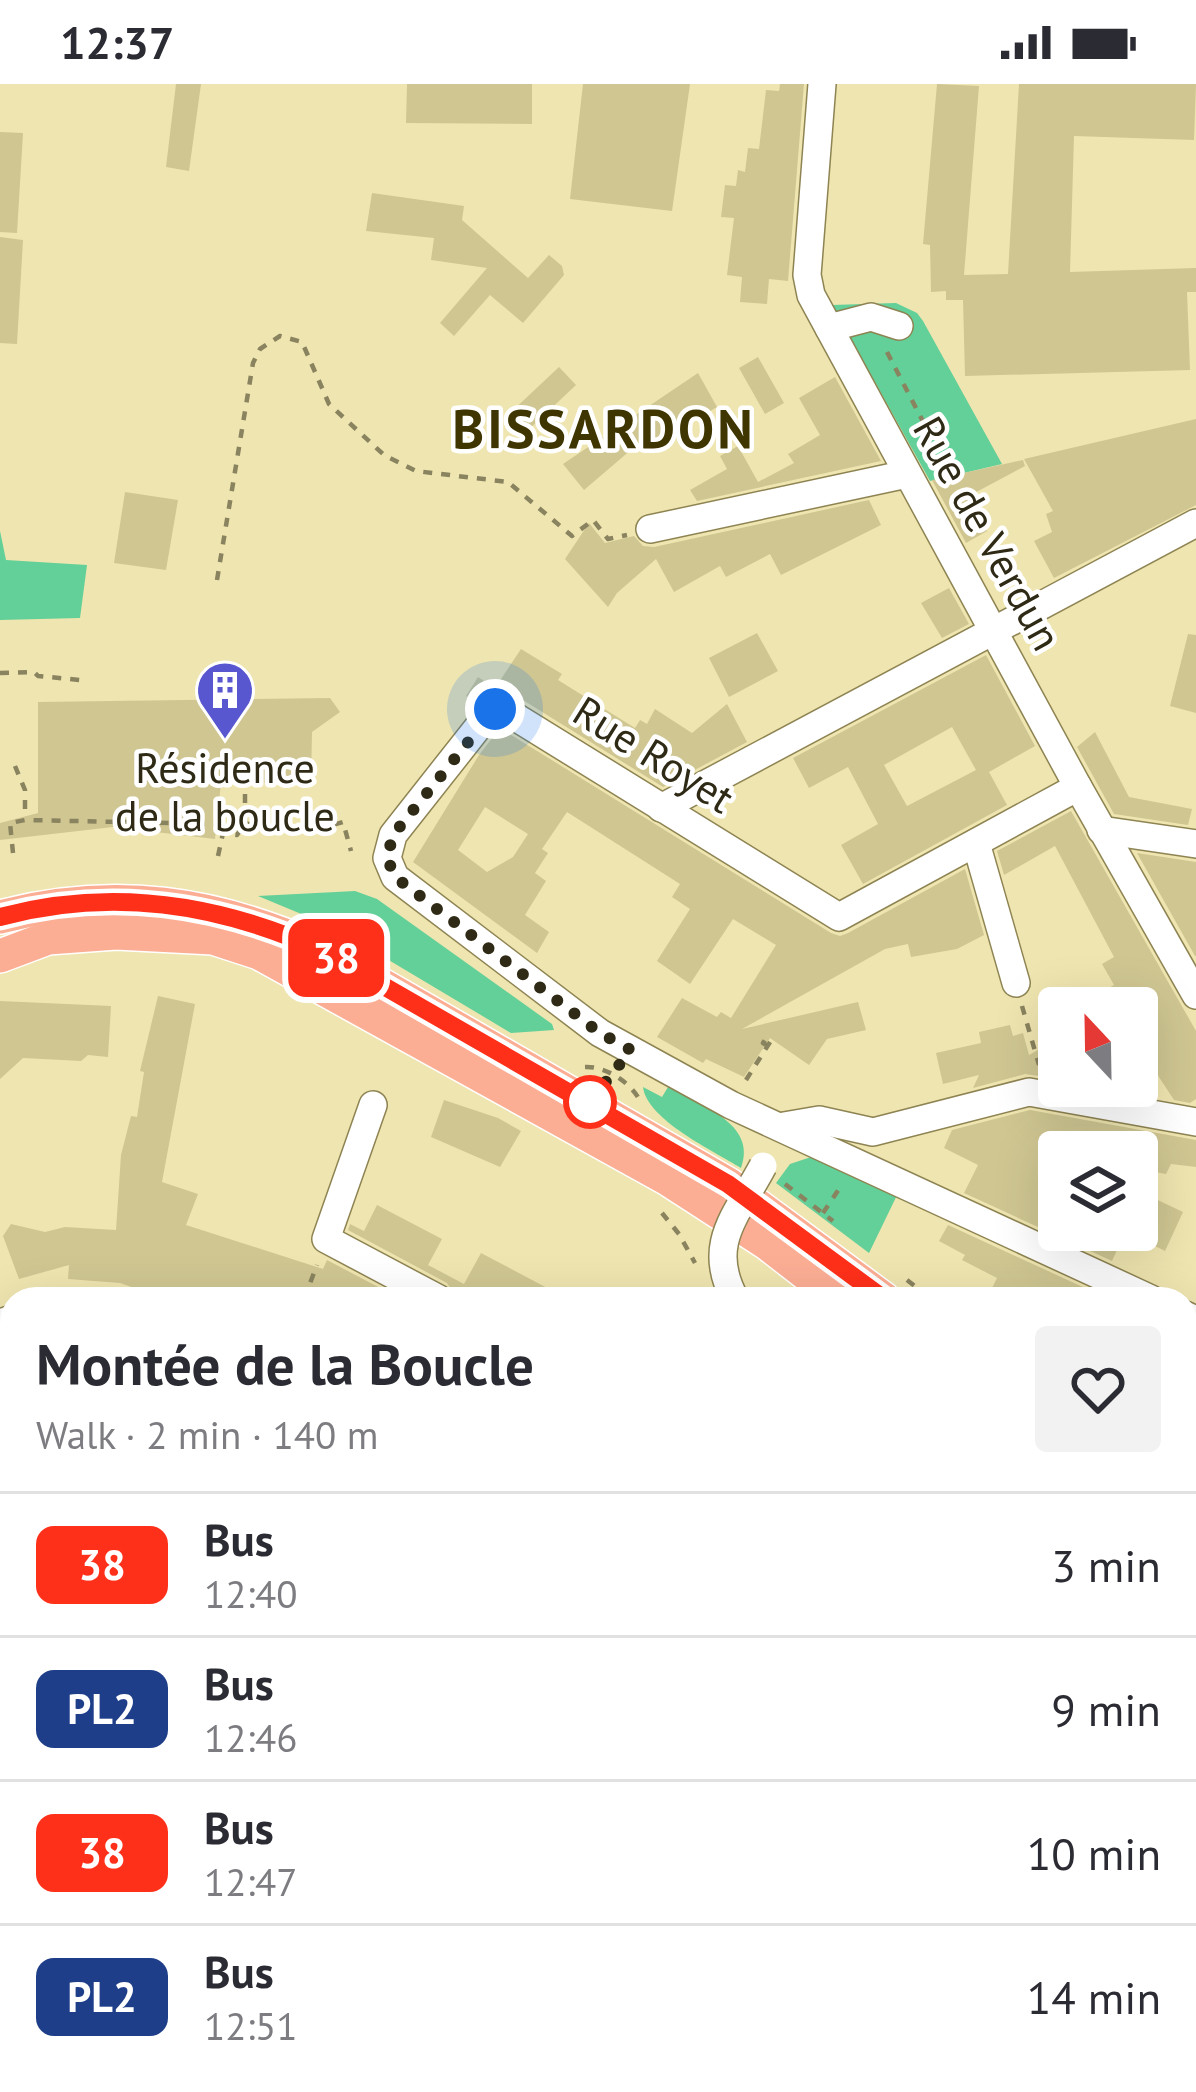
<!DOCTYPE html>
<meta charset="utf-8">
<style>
body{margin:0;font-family:"PT Sans",sans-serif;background:#f2f2f3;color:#2b2b33;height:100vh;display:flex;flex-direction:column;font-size:45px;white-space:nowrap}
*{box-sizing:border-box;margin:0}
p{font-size:39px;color:#7c7c81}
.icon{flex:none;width:66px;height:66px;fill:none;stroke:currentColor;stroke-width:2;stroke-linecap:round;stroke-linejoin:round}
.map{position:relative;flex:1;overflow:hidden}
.drawer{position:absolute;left:0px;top:1203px;width:1197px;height:807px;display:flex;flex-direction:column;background:#fff;border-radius:36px 36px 0 0;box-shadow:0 12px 48px #0002}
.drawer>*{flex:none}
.badge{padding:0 24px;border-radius:18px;font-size:42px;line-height:78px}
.needle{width:78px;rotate:338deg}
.tools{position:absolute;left:1038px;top:903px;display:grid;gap:24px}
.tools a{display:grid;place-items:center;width:120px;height:120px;border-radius:12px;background:#fff;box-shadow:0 12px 48px #0002;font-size:60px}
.you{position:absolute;width:60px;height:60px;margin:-30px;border:9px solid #fff;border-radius:50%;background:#1a73e8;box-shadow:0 0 0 18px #1a73e833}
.map>.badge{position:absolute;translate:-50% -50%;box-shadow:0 0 0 6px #fff}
.round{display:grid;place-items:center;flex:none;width:126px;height:126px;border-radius:12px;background:#f2f2f3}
.summary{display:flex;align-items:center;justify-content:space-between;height:204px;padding:0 36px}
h1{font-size:57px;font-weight:700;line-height:90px}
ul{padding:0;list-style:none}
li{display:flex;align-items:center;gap:36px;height:144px;padding:0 36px;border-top:3px solid #e1e1e2}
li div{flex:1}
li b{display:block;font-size:45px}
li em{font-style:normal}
li .badge{min-width:132px;font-weight:700;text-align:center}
.status{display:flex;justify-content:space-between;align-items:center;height:84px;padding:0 60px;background:#fff;direction:ltr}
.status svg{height:33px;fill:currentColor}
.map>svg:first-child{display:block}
.green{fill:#62d098}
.building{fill:#cfc692;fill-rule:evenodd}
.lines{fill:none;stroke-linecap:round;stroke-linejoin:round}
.minor-casing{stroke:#8e8453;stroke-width:30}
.major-casing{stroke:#fff;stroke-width:36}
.path{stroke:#8a835f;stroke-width:4.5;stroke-dasharray:9 9;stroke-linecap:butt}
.minor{stroke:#fff;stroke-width:27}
.major{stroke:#fbae94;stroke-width:33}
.minor-bridge-casing{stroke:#8e8453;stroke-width:30;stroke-linecap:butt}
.minor-bridge{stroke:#fff;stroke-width:27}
.line-casing{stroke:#fff;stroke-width:27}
.line{stroke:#ff301a;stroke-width:18}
.walk{stroke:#2e2a15;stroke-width:12;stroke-dasharray:0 21.6}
.stop-dot{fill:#fff;stroke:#ff301a;stroke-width:6}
.labels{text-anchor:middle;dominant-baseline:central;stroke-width:9;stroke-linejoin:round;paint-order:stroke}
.street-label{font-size:42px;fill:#2e2a15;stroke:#fff}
.poi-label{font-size:42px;fill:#2e2a15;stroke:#fff}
.district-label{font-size:54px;font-weight:bold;letter-spacing:3px;fill:#3e3500;stroke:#fff}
</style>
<div class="status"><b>12:37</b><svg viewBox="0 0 49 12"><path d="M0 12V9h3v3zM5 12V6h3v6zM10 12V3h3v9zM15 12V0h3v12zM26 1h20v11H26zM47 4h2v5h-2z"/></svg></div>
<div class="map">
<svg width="1196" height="2008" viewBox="0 0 1196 2008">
<rect width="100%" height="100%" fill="#efe5b0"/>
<!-- green -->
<g class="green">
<polygon points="896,219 917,229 923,237 1002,380 930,397 832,221"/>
<polygon points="0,447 6,476 87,481 80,534 0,536"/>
<polygon points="355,807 377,815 552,940 554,946 511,949 335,844 258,812"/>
<path d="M643,1003L662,1013L668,1003C699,1021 758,1039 741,1084C714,1067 647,1036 643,1003Z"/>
<polygon points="811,1073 825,1073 900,1105 869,1169 776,1099 790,1080"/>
<polygon points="1185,1990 1196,1996 1196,2008 849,2008 843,1998 1185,1998"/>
</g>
<!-- building -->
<g class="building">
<polygon points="176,0 201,0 189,87 166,83"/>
<polygon points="407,0 532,0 532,40 406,39"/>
<polygon points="583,0 690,0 672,127 570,115"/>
<polygon points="780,0 804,0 788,197 769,195 767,220 740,218 742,193 727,191 734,134 721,133 725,101 736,102 738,86 745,88 748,64 759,65 766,6 779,7"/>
<polygon points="937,0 979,2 964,191 1008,190 1019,0 1196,0 1194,56 1074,52 1070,188 1196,184 1196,208 1187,208 1190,286 965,292 963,216 946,216 946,207 931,208 930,161 923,160"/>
<polygon points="0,48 23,49 17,149 0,148"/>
<polygon points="372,109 464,122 462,136 528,194 549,171 562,182 564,191 523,239 490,211 454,252 440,239 487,184 431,176 434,154 366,147"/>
<polygon points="0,153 23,156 17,260 0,259"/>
<polygon points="758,273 784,319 765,330 739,284"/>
<polygon points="559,283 576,301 525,349 508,331"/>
<polygon points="698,289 717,323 644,367 639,359 584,406 563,380"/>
<polygon points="835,293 881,377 697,417 690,406 727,385 720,372 738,362 758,398 794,379 788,370 820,351 799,314"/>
<polygon points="1196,335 1196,421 1054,494 1034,457 1052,448 1046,430 1053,427 1024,375"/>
<polygon points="1023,376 1025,382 967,413 987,447 966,459 932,396"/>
<polygon points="125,408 178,416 166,486 114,479"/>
<polygon points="869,416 881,441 781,491 770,470 726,493 720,482 674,508 656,475 617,509 608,523 565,475 589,439 605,459 634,452 643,462 654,463"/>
<polygon points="949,504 969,540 942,554 921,519"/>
<polygon points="757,549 778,587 729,613 709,574"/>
<polygon points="1188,550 1196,551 1196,629 1170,622"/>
<polygon points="521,565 562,590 558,596 635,644 640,636 647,640 655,625 692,649 727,620 747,658 663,703 510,608 495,607 475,618 466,612 478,593 495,604"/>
<path d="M986,571L1035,662L989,688L1007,721L863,800L841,761L878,740L848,683L809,704L793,674ZM952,643L976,686L907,722L884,681Z"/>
<polygon points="330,614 340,628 312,648 311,700 221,699 215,755 113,743 0,756 0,739 38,729 38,618"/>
<path d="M500,644L831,849L840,852L848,849L965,785L984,851L957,865L911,873L908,860L885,865L742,945L858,918L866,946L827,955L809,981L770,954L744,993L706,975L703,979L657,953L682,914L717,933L721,928L731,934L776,861L733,835L690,900L657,877L690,825L672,813L680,800L567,728L542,765L548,769L535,789L546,797L525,831L549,848L537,869L413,778L479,671ZM485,723L528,750L513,773L487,788L458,766Z"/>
<polygon points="1095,648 1129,713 1192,725 1188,741 1114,730 1077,663"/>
<polygon points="1071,727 1196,947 1196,1015 1190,1019 1174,1016 1144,970 1137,957 1137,924 1073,924 1114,901 1102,880 1114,873 1055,762 1004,791 997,767"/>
<polygon points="1137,769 1196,778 1196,872 1195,872"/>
<polygon points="158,912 195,920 162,1098 198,1110 186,1141 323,1185 327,1176 401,1215 166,1215 120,1199 68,1195 69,1181 19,1195 3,1152 11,1140 45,1148 65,1143 116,1146 121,1071 131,1032 137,1033 144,988 140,987"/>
<polygon points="0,917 111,922 108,973 88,971 81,977 23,974 0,995"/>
<polygon points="1010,941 1013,952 1023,949 1029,971 1059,954 1059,995 1025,990 973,1004 979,991 943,1000 936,969 981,959 979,948"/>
<polygon points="444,1016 498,1034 521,1047 500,1083 431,1053"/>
<polygon points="1030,1026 1196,1056 1196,1083 1171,1080 1166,1090 1137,1085 1137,1068 1059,1068 1059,1146 1126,1146 1112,1177 964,1109 978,1081 944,1064 952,1046"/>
<polygon points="1143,1109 1183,1128 1165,1167 1137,1153 1137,1122"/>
<polygon points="377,1121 442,1155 428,1181 464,1200 481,1169 568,1215 457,1215 447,1199 348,1146 350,1140 364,1147"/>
<polygon points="948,1141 1098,1210 1095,1215 1015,1215 992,1204 997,1194 962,1176 965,1171 939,1157"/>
</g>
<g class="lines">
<defs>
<g id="minor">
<polyline points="822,0 807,191 811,211 1078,703 1196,911"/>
<polyline points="829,244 871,233 899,242"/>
<polyline points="650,445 907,390"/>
<polyline points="1078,703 839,833 501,624 490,628 393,751 387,774 395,793 600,949 731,1021 1151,1215"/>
<polyline points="661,724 1196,439"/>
<polyline points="1101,746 1196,760"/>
<polyline points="976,759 1016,899"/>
<polyline points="373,1021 326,1155 439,1215"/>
<polyline points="784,1042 819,1036 873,1048 1029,1008 1196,1038"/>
<polyline points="1185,1231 1196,1236"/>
<polyline points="0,1239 12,1235"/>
<polyline points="1185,1522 1192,1527 1185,1539"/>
<polyline points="0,1700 12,1699"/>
<polyline points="0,1889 12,1886"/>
<polyline points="1185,1967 1196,1974"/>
<polyline points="102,1998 105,2008"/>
<polyline points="487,1998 490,2008"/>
<polyline points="631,1998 634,2008"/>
<polyline points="204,2008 238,1998"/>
</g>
<g id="major">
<path d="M0,833C114,803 214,818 321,866L728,1100L884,1215"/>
<polyline points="0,872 48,854 116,849 213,854 259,869 666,1094 768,1160 839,1215"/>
<polyline points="1185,1444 1196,1452"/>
<polyline points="1185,1480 1196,1488"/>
</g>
</defs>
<!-- minor casing -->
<use href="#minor" class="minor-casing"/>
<!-- major casing -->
<use href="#major" class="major-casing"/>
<!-- path -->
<g class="path">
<polyline points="887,268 929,349 919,354"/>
<polyline points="217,496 253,279 260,265 280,252 302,258 329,320 384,371 416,387 508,398 572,452 593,436 608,455 627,451"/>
<polyline points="0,589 34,588 38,592 80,596"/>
<polyline points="15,682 25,706 25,734"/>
<path d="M245,739C278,748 311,748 343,738L351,767"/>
<polyline points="13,769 10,739 25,736 217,740 241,745"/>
<polyline points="218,772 223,749 237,751 245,739 245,700"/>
<polyline points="1022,922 1039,981"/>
<polyline points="768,962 763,959 769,949"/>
<path d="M585,983C605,982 630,998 639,1015"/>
<polyline points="746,996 772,955"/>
<polyline points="785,1100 833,1137"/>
<polyline points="662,1129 679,1150 695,1179"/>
<polyline points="823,1129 843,1099"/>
<polyline points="907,1196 931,1215"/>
<polyline points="304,1215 317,1181"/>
<polyline points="1185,1404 1196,1410"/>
<polyline points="0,1757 12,1787"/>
<polyline points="1185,1757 1196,1761"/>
<polyline points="0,1791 12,1794"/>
<polyline points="0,1811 12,1814"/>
<polyline points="0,1851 2,1856 12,1853"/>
</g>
<!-- minor -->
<use href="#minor" class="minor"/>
<!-- major -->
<use href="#major" class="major"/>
<defs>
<path id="minor-bridge" d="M735,1215C705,1160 737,1131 763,1082"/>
</defs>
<!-- minor-bridge casing -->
<use href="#minor-bridge" class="minor-bridge-casing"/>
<!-- minor-bridge -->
<use href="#minor-bridge" class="minor-bridge"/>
</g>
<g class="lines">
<defs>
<path id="line" d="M0,833C111,803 217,819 321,866L728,1100L884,1215"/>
</defs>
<!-- line casing -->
<use href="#line" class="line-casing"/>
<!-- line -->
<use href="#line" class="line"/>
<!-- walk -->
<polyline class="walk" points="495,625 393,751 387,774 395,793 600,949 631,966 590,1018"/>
</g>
<!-- icons -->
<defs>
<symbol id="building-pin" viewBox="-11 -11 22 30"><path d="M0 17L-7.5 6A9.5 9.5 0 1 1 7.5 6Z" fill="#5957cf" stroke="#fff"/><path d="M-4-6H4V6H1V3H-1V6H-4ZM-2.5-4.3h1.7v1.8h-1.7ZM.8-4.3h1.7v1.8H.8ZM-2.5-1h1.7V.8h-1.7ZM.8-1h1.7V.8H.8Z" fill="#fff"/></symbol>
</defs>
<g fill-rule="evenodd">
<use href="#building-pin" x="192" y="573" width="66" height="90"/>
</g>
<!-- markers -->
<circle class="stop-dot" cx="590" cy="1018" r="24"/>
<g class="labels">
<!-- street labels -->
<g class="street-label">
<text transform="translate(988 449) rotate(61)">Rue de Verdun</text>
<text transform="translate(654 670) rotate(32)">Rue Royet</text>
</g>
<!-- poi labels -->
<g class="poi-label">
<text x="225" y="683">Résidence<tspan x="225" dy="48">de la boucle</tspan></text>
</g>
<!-- district labels -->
<g class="district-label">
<text x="604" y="344">BISSARDON</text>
</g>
</g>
</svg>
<div class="tools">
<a><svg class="needle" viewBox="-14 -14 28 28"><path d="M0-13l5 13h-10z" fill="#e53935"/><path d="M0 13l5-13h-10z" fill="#7c7c81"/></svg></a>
<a><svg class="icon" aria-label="layers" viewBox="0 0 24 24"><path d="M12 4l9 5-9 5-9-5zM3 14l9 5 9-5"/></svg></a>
</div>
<div class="you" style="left:495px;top:625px"></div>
<b class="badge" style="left:336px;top:874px;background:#ff301a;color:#fff">38</b>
<section class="drawer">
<div class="summary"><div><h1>Montée de la Boucle</h1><p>Walk · 2 min · 140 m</p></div><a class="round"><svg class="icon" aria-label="heart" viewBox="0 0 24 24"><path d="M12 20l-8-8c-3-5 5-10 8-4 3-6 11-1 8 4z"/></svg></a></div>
<ul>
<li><span class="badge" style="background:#ff301a;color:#fff">38</span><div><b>Bus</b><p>12:40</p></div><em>3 min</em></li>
<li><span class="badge" style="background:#1e3e89;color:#fff">PL2</span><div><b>Bus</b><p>12:46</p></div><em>9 min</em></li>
<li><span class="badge" style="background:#ff301a;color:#fff">38</span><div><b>Bus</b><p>12:47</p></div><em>10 min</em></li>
<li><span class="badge" style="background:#1e3e89;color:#fff">PL2</span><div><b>Bus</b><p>12:51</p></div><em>14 min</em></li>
</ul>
</section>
</div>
